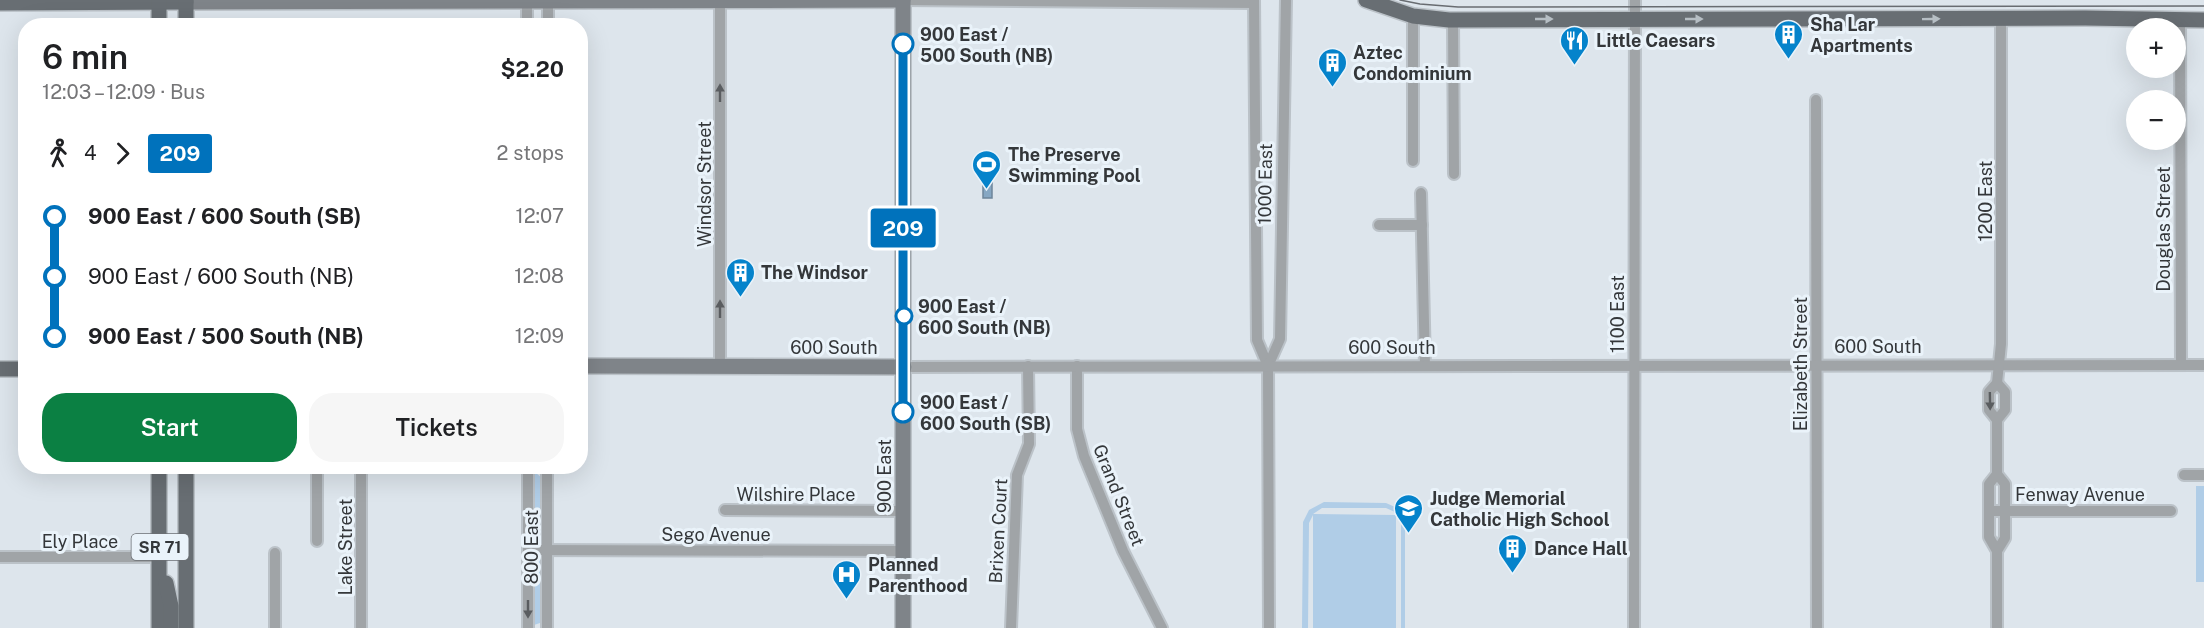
<!DOCTYPE html>
<meta charset="utf-8">
<style>
body{margin:0;font-family:"Public Sans",sans-serif;background:#f6f6f6;color:#202124;height:100vh;display:flex;flex-direction:column;font-size:22px;white-space:nowrap}
*{box-sizing:border-box;margin:0}
p{font-size:20px;color:#757577}
.icon{flex:none;width:33px;height:33px;fill:none;stroke:currentColor;stroke-width:2;stroke-linecap:round;stroke-linejoin:round}
.map{position:relative;flex:1;overflow:hidden}
.details{position:absolute;left:18px;top:18px;width:570px;height:456px;display:flex;flex-direction:column;background:#fff;border-radius:24px;box-shadow:0 6px 24px #0002}
.details>*{flex:none}
.badge{padding:0 12px;border-radius:4px;font-size:21px;line-height:39px}
.controls{position:absolute;left:2126px;top:18px;display:grid;gap:12px}
.controls a{display:grid;place-items:center;width:60px;height:60px;border-radius:50%;background:#fff;box-shadow:0 6px 24px #0002;font-size:30px}
.map>.badge{position:absolute;translate:-50% -50%;box-shadow:0 0 0 3px #fff}
.legs{display:flex;align-items:center;gap:9px;height:66px;padding:0 24px;font-size:20px}
.legs p{margin-inline-start:auto}
.summary{display:flex;align-items:center;justify-content:space-between;height:102px;padding:0 24px}
h1{font-size:33px;font-weight:600;line-height:45px}
.action{display:flex;gap:12px;margin-top:auto;padding:12px 24px}
.action a{flex:1;height:69px;border-radius:24px;background:#0b8043;color:#fff;font-size:24px;font-weight:600;line-height:69px;text-align:center}
.action a+a{background:#f6f6f6;color:#202124}
ul{padding:0 24px;list-style:none}
li{display:flex;align-items:center;gap:21px;height:60px;font-size:22px}
li i{display:grid;place-items:center;width:9px;height:100%;margin:0 8px;background:currentColor}
li i::after{content:'';width:15px;height:15px;margin:-8px;border:4px solid;border-radius:50%;background:#fff}
li p{margin-inline-start:auto}
li:first-child i{background:linear-gradient(#0000 50%,currentColor 0)}
li:last-child i{background:linear-gradient(currentColor 50%,#0000 0)}
.map>svg:first-child{display:block}
.green{fill:#b0cde7}
.water{fill:#86a7c3;stroke:#6d859a;stroke-width:1.5}
.lines{fill:none;stroke-linecap:round;stroke-linejoin:round}
.street-casing{stroke:#bbc2c8;stroke-width:14}
.secondary-casing{stroke:#bbc2c8;stroke-width:18}
.primary-casing{stroke:#bbc2c8;stroke-width:18}
.street{stroke:#a0a4a7;stroke-width:10}
.secondary{stroke:#7f8489;stroke-width:15}
.primary{stroke:#686e73;stroke-width:15}
.tram{stroke:#686c71;stroke-width:1.5}
.oneway{fill:#b6bec4}
.oneway2{fill:#5a5d60}
.line-1-casing{stroke:#fff;stroke-width:14}
.line-1{stroke:#0072bc;stroke-width:9}
.stop-1-dot{fill:#fff;stroke:#0072bc;stroke-width:3}
.labels{text-anchor:middle;dominant-baseline:central;stroke-width:6;stroke-linejoin:round;paint-order:stroke}
.shield{fill:#eaf3fa;stroke:#6b6f74;stroke-width:1.5}
.shield-label{font-size:16px;font-weight:bold;fill:#34373a}
.poi-label{font-size:18px;font-weight:bold;fill:#34373a;stroke:#eaf3fa;text-anchor:start}
.stop-label{font-size:18px;font-weight:bold;fill:#34373a;stroke:#eaf3fa;text-anchor:start}
.street-label{font-size:18px;fill:#34373a;stroke:#eaf3fa}
</style>
<div class="map">
<svg width="2204" height="628" viewBox="0 0 2204 628">
<rect width="100%" height="100%" fill="#dde5ec"/>
<!-- green -->
<g class="green">
<polygon points="536,473 542,478 542,538 537,543 532,541 532,475"/>
<rect x="2196" y="486" width="8" height="96"/>
<polygon points="1324,502 1386,503 1395,507 1405,516 1405,628 1401,628 1401,524 1395,512 1386,508 1322,508 1313,514 1396,515 1396,628 1313,628 1313,515 1309,523 1308,628 1302,628 1303,522 1309,510"/>
<polygon points="537,558 542,562 542,619 540,623 534,625 532,623 533,559"/>
</g>
<!-- water -->
<rect class="water" x="983" y="180" width="9" height="18"/>
<g class="lines">
<defs>
<g id="street">
<polyline points="527,0 527,26"/>
<polyline points="548,0 548,26"/>
<polyline points="903,0 1254,3"/>
<polyline points="1254,0 1257,340 1268,366 1269,628"/>
<polyline points="720,1 720,367"/>
<polyline points="1453,20 1454,174"/>
<polyline points="2180,20 2181,365"/>
<polyline points="1816,100 1817,628"/>
<polyline points="1413,161 1413,16"/>
<polyline points="1421,193 1425,366"/>
<polyline points="1379,225 1422,225"/>
<polyline points="1077,366 1077,429 1084,456 1123,551 1162,628"/>
<polyline points="1268,366 1280,339 1286,0"/>
<polyline points="904,367 2204,365"/>
<polyline points="1997,383 2005,392 2005,410 1997,420"/>
<polyline points="317,466 317,541"/>
<polyline points="361,466 361,628"/>
<polyline points="528,466 528,628"/>
<polyline points="2184,475 2204,475"/>
<polyline points="725,510 903,511"/>
<polyline points="1989,511 2171,511"/>
<polyline points="528,550 903,551"/>
<polyline points="1997,551 2005,538 2005,484 1997,474"/>
<polyline points="275,553 275,628"/>
<polyline points="0,557 160,557"/>
<polyline points="547,628 547,466"/>
<polyline points="1011,628 1017,475 1029,444 1028,366"/>
<polyline points="1634,628 1635,0"/>
<polyline points="1997,628 1997,551 1989,537 1989,484 1997,474 1997,420 1989,410 1989,392 1997,383 2001,344 2001,18"/>
</g>
<g id="secondary">
<polyline points="186,2 903,0"/>
<polyline points="580,366 904,367"/>
<polyline points="903,628 903,0"/>
</g>
<g id="primary">
<polyline points="1366,0 1413,16 1449,20 2085,18 2204,20"/>
<polyline points="0,3 186,2"/>
<polyline points="159,26 159,0"/>
<polyline points="186,26 186,0"/>
<polyline points="0,369 26,369"/>
<polyline points="159,466 159,628"/>
<polyline points="166,583 171,606 171,628"/>
<polyline points="186,628 186,466"/>
</g>
</defs>
<!-- street casing -->
<use href="#street" class="street-casing"/>
<!-- secondary casing -->
<use href="#secondary" class="secondary-casing"/>
<!-- primary casing -->
<use href="#primary" class="primary-casing"/>
<!-- street -->
<use href="#street" class="street"/>
<!-- secondary -->
<use href="#secondary" class="secondary"/>
<!-- primary -->
<use href="#primary" class="primary"/>
<!-- tram -->
<polyline class="tram" points="1400,0 1420,4 1458,7 2204,6"/>
</g>
<!-- one-way arrows -->
<defs><path id="oneway-solid" d="M-6-.8H1V-3.2L6.5 0L1 3.2V.8H-6Z" transform="scale(1.5)"/></defs>
<g class="oneway">
<use href="#oneway-solid" transform="translate(1544 19)"/>
<use href="#oneway-solid" transform="translate(1694 19)"/>
<use href="#oneway-solid" transform="translate(1931 19) rotate(-1)"/>
</g>
<g class="oneway2">
<use href="#oneway-solid" transform="translate(720 93) rotate(-90)"/>
<use href="#oneway-solid" transform="translate(720 309) rotate(-90)"/>
<use href="#oneway-solid" transform="translate(1990 401) rotate(89)"/>
<use href="#oneway-solid" transform="translate(528 609) rotate(90)"/>
</g>
<g class="lines">
<defs>
<polyline id="line-1" points="903,44 903,412"/>
</defs>
<!-- line-1 casing -->
<use href="#line-1" class="line-1-casing"/>
<!-- line-1 -->
<use href="#line-1" class="line-1"/>
</g>
<!-- icons -->
<defs>
<symbol id="building-pin" viewBox="-11 -11 22 30"><path d="M0 17L-7.5 6A9.5 9.5 0 1 1 7.5 6Z" fill="#0583cb" stroke="#eaf3fa"/><path d="M-4-6H4V6H1V3H-1V6H-4ZM-2.5-4.3h1.7v1.8h-1.7ZM.8-4.3h1.7v1.8H.8ZM-2.5-1h1.7V.8h-1.7ZM.8-1h1.7V.8H.8Z" fill="#fff"/></symbol>
<symbol id="restaurant-pin" viewBox="-11 -11 22 30"><path d="M0 17L-7.5 6A9.5 9.5 0 1 1 7.5 6Z" fill="#0583cb" stroke="#eaf3fa"/><path d="M-5-6h1v4h1v-4h1v4h1v-4h1v5L-1.5 .5V6h-2V.5L-5-1ZM5-6V6H3V1.5H1.5Q1.5-4 5-6Z" fill="#fff"/></symbol>
<symbol id="stadium-pin" viewBox="-11 -11 22 30"><path d="M0 17L-7.5 6A9.5 9.5 0 1 1 7.5 6Z" fill="#0583cb" stroke="#eaf3fa"/><path d="M0-5a6.5 5 0 1 0 0 10a6.5 5 0 1 0 0-10ZM-3.5-1.8h7v3.6h-7Z" fill="#fff"/></symbol>
<symbol id="school-pin" viewBox="-11 -11 22 30"><path d="M0 17L-7.5 6A9.5 9.5 0 1 1 7.5 6Z" fill="#0583cb" stroke="#eaf3fa"/><path d="M0-5L7-2L0 1L-7-2ZM-4 1L0 2.5L4 1V4Q0 6-4 4Z" fill="#fff"/></symbol>
<symbol id="hospital-pin" viewBox="-11 -11 22 30"><path d="M0 17L-7.5 6A9.5 9.5 0 1 1 7.5 6Z" fill="#0583cb" stroke="#eaf3fa"/><path d="M-5-5h3v3.5h4V-5h3V5h-3V1.5h-4V5h-3Z" fill="#fff"/></symbol>
</defs>
<g fill-rule="evenodd">
<use href="#building-pin" x="1772" y="18" width="33" height="45"/>
<use href="#restaurant-pin" x="1558" y="24" width="33" height="45"/>
<use href="#building-pin" x="1316" y="46" width="33" height="45"/>
<use href="#stadium-pin" x="970" y="148" width="33" height="45"/>
<use href="#building-pin" x="724" y="256" width="33" height="45"/>
<use href="#school-pin" x="1392" y="492" width="33" height="45"/>
<use href="#building-pin" x="1496" y="532" width="33" height="45"/>
<use href="#hospital-pin" x="830" y="558" width="33" height="45"/>
</g>
<!-- markers -->
<g class="stop-1-dot">
<circle cx="903" cy="44" r="10"/>
<circle cx="904" cy="316" r="8"/>
<circle cx="903" cy="412" r="10"/>
</g>
<g class="labels">
<!-- shield labels -->
<rect class="shield" x="131.5" y="534" width="57" height="26" rx="4.5"/>
<g class="shield-label">
<text x="160" y="547">SR 71</text>
</g>
<!-- poi labels -->
<g class="poi-label">
<text x="1810" y="24">Sha Lar<tspan x="1810" dy="21">Apartments</tspan></text>
<text x="1596" y="40">Little Caesars</text>
<text x="1353" y="52">Aztec<tspan x="1353" dy="21">Condominium</tspan></text>
<text x="1008" y="154">The Preserve<tspan x="1008" dy="21">Swimming Pool</tspan></text>
<text x="761" y="272">The Windsor</text>
<text x="1430" y="498">Judge Memorial<tspan x="1430" dy="21">Catholic High School</tspan></text>
<text x="1534" y="548">Dance Hall</text>
<text x="868" y="564">Planned<tspan x="868" dy="21">Parenthood</tspan></text>
</g>
<!-- stop labels -->
<g class="stop-label">
<text x="920" y="34">900 East /<tspan x="920" dy="21">500 South (NB)</tspan></text>
<text x="918" y="306">900 East /<tspan x="918" dy="21">600 South (NB)</tspan></text>
<text x="920" y="402">900 East /<tspan x="920" dy="21">600 South (SB)</tspan></text>
</g>
<!-- street labels -->
<g class="street-label">
<text transform="translate(704 184) rotate(-90)">Windsor Street</text>
<text transform="translate(1265 184) rotate(-89)">1000 East</text>
<text transform="translate(1985 201) rotate(-90)">1200 East</text>
<text transform="translate(2163 229) rotate(-90)">Douglas Street</text>
<text transform="translate(1617 314) rotate(-90)">1100 East</text>
<text x="1878" y="346">600 South</text>
<text x="834" y="347">600 South</text>
<text x="1392" y="347">600 South</text>
<text transform="translate(1800 364) rotate(-90)">Elizabeth Street</text>
<text transform="translate(884 476) rotate(-90)">900 East</text>
<text x="796" y="494">Wilshire Place</text>
<text x="2080" y="494">Fenway Avenue</text>
<text transform="translate(1119 495) rotate(68)">Grand Street</text>
<text transform="translate(998 531) rotate(-87)">Brixen Court</text>
<text x="716" y="534">Sego Avenue</text>
<text x="80" y="541">Ely Place</text>
<text transform="translate(345 547) rotate(-90)">Lake Street</text>
<text transform="translate(531 547) rotate(-90)">800 East</text>
</g>
</g>
</svg>
<div class="controls">
<a>+</a>
<a>−</a>
</div>
<b class="badge" style="left:903px;top:228px;background:#0072bc;color:#fff">209</b>
<section class="details">
<div class="summary"><div><h1>6 min</h1><p>12:03 – 12:09 · Bus</p></div><b>$2.20</b></div>
<div class="legs"><svg class="icon" aria-label="walk" viewBox="0 0 24 24"><circle cx="13" cy="4" r="2"/><path d="M13 8l-2 6 4 7M11 14l-3 7M7 12l3-4h3l4 4"/></svg>4<svg class="icon" aria-label="forward" viewBox="0 0 24 24"><path d="M9 5l7 7-7 7"/></svg><b class="badge" style="background:#0072bc;color:#fff">209</b><p>2 stops</p></div>
<ul>
<li><i style="color:#0072bc"></i><b>900 East / 600 South (SB)</b><p>12:07</p></li>
<li><i style="color:#0072bc"></i><span>900 East / 600 South (NB)</span><p>12:08</p></li>
<li><i style="color:#0072bc"></i><b>900 East / 500 South (NB)</b><p>12:09</p></li>
</ul>
<div class="action"><a>Start</a><a>Tickets</a></div>
</section>
</div>
